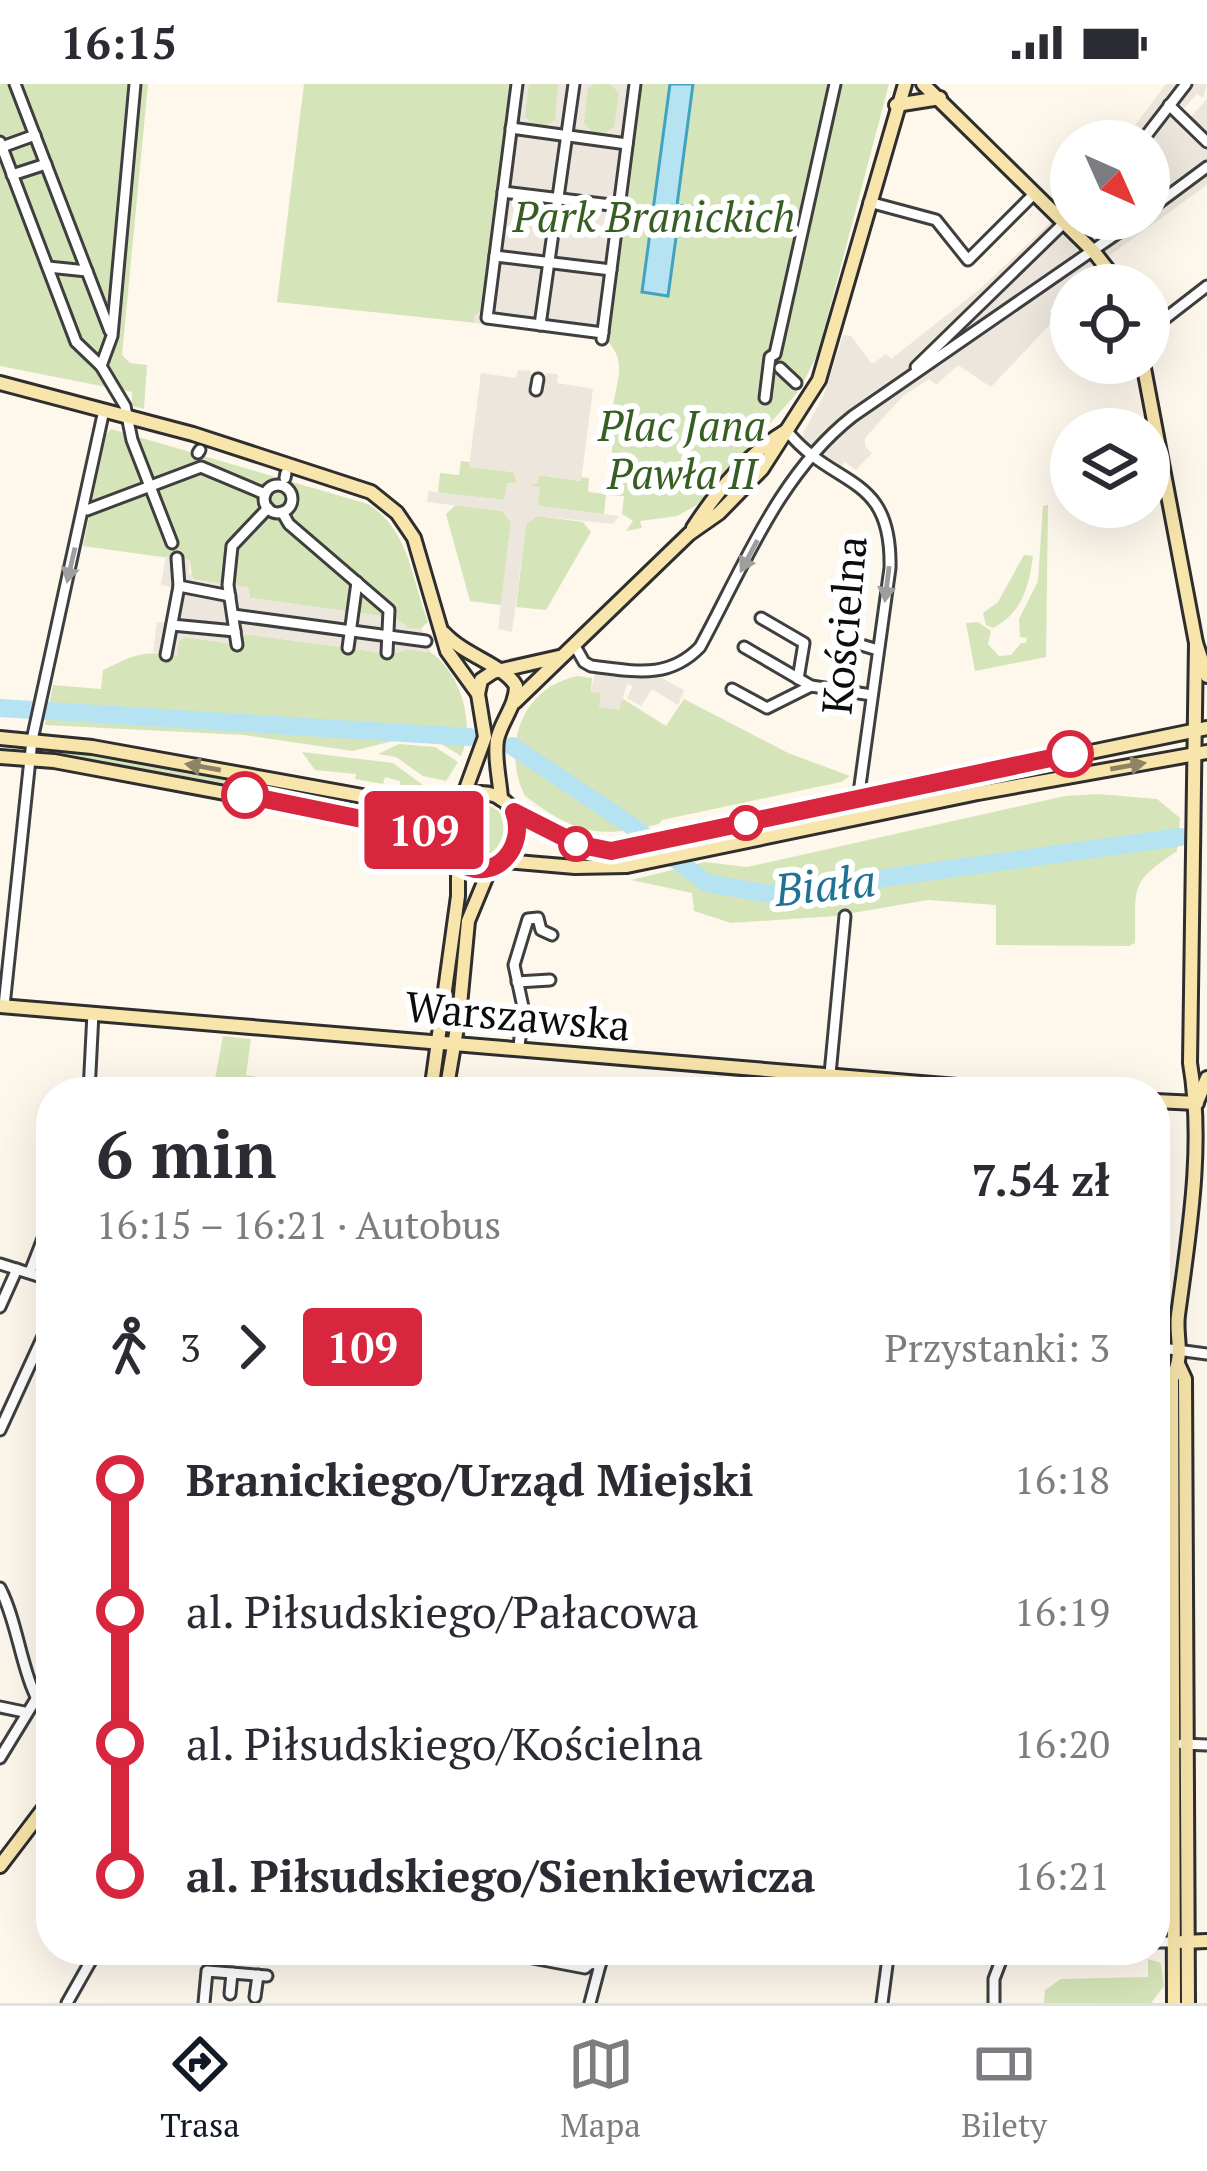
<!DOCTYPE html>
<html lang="pl">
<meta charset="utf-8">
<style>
body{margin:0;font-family:"PT Serif",serif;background:#f7f7f7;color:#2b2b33;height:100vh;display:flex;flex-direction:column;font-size:45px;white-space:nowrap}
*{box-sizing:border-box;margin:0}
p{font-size:39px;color:#7c7c81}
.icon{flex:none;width:66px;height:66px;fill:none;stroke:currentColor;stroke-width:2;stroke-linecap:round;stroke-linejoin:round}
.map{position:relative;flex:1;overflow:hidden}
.panel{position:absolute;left:36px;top:993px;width:1134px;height:888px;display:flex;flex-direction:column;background:#fff;border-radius:48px;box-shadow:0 12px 48px #0002}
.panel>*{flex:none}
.badge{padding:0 24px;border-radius:9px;font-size:42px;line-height:78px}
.needle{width:78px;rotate:135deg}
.tools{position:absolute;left:1050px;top:36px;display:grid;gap:24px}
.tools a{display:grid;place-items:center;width:120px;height:120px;border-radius:50%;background:#fff;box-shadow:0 12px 48px #0002;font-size:60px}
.map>.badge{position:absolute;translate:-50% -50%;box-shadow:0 0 0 6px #fff}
.legs{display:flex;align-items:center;gap:18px;height:132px;padding:0 60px;font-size:39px}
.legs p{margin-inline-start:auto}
.headline{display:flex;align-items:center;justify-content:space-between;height:204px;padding:0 60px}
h1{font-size:66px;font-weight:800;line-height:90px}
ul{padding:0 60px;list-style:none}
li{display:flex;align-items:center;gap:42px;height:132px;font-size:45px}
li i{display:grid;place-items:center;width:18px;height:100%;margin:0 15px;background:currentColor}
li i::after{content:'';width:30px;height:30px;margin:-15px;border:9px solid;border-radius:50%;background:#fff}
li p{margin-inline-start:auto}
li:first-child i{background:linear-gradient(#0000 50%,currentColor 0)}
li:last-child i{background:linear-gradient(currentColor 50%,#0000 0)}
.status{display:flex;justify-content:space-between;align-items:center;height:84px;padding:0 60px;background:#fff;direction:ltr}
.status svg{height:33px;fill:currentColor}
.menu{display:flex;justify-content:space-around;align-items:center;height:168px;border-top:3px solid #e1e1e2;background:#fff;font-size:33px;color:#7c7c81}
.menu a{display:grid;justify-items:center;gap:6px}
.menu .active{color:#111827}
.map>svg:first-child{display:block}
.green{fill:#d6e5b9}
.plaza{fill:#ece6dc}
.water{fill:#b5e3f1;stroke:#42a2c2;stroke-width:3}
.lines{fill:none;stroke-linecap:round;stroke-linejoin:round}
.river{stroke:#b5e3f1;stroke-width:18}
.street-casing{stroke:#3f3f3f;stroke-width:15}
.secondary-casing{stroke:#2e2e2e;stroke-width:18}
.street{stroke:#fff;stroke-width:9}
.secondary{stroke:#f8e5ac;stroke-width:12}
.oneway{fill:#9e9e9e}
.oneway2{fill:#8e8364}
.line-1-casing{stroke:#fff;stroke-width:27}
.line-1{stroke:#d7263d;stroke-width:18}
.stop-1-dot{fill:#fff;stroke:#d7263d;stroke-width:6}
.labels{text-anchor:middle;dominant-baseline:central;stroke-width:12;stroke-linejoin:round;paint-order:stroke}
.park-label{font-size:42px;font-style:italic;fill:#375e22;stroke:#fff}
.street-label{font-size:42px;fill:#0c0c0c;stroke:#fff}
.water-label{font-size:45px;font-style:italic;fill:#207193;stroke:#fff}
</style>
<div class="status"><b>16:15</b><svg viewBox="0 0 49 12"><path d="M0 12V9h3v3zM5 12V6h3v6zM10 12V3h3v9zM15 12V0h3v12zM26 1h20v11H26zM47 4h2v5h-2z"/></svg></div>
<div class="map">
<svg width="1207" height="1919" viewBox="0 0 1207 1919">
<rect width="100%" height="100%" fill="#fdf7ec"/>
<!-- green -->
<g class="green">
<polygon points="0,0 148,0 122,271 130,279 147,281 144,325 132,322 132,308 0,282"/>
<path d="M304,0H889L818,269L804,297L797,299V309L697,421L677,432L640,437L642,444L626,447L633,437L622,430L624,412L606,411L604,430L537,422L530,401L539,391L580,397L581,393L589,394L588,408L606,410L617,331L608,329L638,331L639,324L613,322C618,291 628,274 602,252L277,218Z"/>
<path d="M111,345L368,420C410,447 411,494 428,538L420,545L430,568C460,587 476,640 461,672L436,657L405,654L353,667L244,651L45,641L53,601L101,605L103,586C136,570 141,567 176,571L179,557L185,553L239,561L245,550L392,570L408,565L427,568L395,534L250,514L248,504L192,495L190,477L83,462L106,351Z"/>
<polygon points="461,377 470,378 470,383 514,388 517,399 505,416 438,409 440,389 459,391"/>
<polygon points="456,421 502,427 511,438 501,521 470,517 446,430"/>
<polygon points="1048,421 1046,573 975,587 966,539 978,538 991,547 988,560 999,572 1011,571 1021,559 1026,559 1027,554 1020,553 1019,535 1038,497 1043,422"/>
<polygon points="537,432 583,438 591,448 546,526 516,523 526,440"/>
<path d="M1024,471L1033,472C1029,503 1022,529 993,544L986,541L983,529L998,518Z"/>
<path d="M578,592L592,594L591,607L601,608L600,623L620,613L666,642L684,615L788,669L850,692L841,698L662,736L659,740C599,755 576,750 525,712C501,664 521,603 578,592Z"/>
<polygon points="399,660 435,663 458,678 446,697 423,692 396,673 378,670"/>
<polygon points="40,662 202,687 355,717 357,722 50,669"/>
<polygon points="302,668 393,679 423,701 400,704 400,697 385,693 383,700 355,695 356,690 315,686"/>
<path d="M1098,710L1157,715L1180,734L1177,767C1128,800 1136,802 1135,859L1129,862L996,861V821L928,816L835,832L731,839L694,827L692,809L631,796L705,778L747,783L1065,712Z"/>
<circle cx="480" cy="746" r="26"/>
<polygon points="223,952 251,955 246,991 279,996 276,1008 213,1006"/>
<polygon points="1148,1875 1161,1879 1164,1902 1151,1919 1044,1919 1045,1906 1061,1895 1148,1893"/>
</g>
<!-- plaza -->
<g class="plaza">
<polygon points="525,0 529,0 525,33 534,42 544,43 555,36 558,0 594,0 588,5 584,39 593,49 603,50 614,43 619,9 610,0 639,0 607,256 474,239 474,232 485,223"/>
<polygon points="1166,0 1207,0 1203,14 1197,10 1180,29 1188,36 1207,15 1207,101 1102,177 1077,201 1071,201 1071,211 1068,209 1049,227 1056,234 991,303 958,281 936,301 929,295 903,312 865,354 865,362 872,369 856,386 845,378 840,383 805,359 803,349 823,313 843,251 851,252 872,280 886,270 891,275 981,204 1071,119 1071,135 1149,135 1149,57 1123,57"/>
<polygon points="518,286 531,287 530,294 544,296 546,289 558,290 557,299 593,305 581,397 539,391 538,399 530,401 540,403 538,422 619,432 613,440 537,432 526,440 512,548 498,545 511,437 502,427 427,418 428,407 504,416 507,399 517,399 513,388 469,383 481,289 516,294"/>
<polygon points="166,472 190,476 189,488 195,496 248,503 250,514 396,534 409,544 422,545 429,568 408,565 392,570 245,550 240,561 185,553 179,557 177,572 153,568 157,538 167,539 173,504 161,501"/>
<polygon points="596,582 652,589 684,606 678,621 652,605 641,622 627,614 633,602 627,600 619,626 599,623 601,609 591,608"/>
</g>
<!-- water -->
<polygon class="water" points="670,0 693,0 677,121 771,134 768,151 678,139 668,212 642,208"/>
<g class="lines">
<!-- river -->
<g class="river">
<polyline points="0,624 469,653"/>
<polyline points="512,662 629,740 707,799 769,810 1180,753"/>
</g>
<defs>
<g id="street">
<polyline points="15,0 110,247"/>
<polyline points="517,0 487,234 603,249"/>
<polyline points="1169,21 1207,58"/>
<polyline points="511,44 627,60"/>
<polyline points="1142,57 1186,0"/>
<polyline points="0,58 76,258 101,282 125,322 132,356 172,459"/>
<polyline points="2,63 35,51"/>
<polyline points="12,91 46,80"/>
<polyline points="503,108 619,122"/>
<polyline points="869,118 936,136 968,176 1034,110"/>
<polyline points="1149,126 1207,83"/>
<polyline points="495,172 611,186"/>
<polyline points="48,183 87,187"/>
<polyline points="540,241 574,0"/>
<polyline points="1149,247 1207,202"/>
<polyline points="602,255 635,0"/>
<polyline points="101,282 112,252 135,0"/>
<polyline points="916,283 1071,132"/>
<polyline points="780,284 796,299"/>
<polyline points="536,306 538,295"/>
<polyline points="765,314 770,273 775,270 835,0"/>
<path d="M787,347C835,406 892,388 890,484L858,716"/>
<polyline points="198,369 200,366"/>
<polyline points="285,394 286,389"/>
<circle cx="278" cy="415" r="14"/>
<polyline points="87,426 201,383 265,410"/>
<polyline points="282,428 289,440 389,526 387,569"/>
<polyline points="179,502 230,512"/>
<polyline points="855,528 851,558 878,566"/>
<polyline points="233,531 426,557"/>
<polyline points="761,534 804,559 798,595"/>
<polyline points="172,541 235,547"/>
<polyline points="237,561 228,501 232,462 268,424"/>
<path d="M575,562L584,578L591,582C634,587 668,596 700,563C744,482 779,390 853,332L1138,135"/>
<polyline points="744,563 811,602 872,611"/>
<polyline points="348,564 357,498"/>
<polyline points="166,571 179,502 177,474"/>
<polyline points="732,605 767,624 811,602"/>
<polyline points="517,898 550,896"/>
<polyline points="4,922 32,656 104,326"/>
<polyline points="519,963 523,923 514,881 528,835 538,834 541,846 552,851"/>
<polyline points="830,990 845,832"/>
<polyline points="89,1008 93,929"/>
<polyline points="0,1180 51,1196"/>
<polyline points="30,1188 51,1134"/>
<polyline points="0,1223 17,1185"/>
<polyline points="1155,1263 1207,1270"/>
<polyline points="0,1346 51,1235"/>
<polyline points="1155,1427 1172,1427"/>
<path d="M0,1504C21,1545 21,1601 51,1637"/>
<polyline points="0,1623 24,1628"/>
<polyline points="1182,1660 1207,1661"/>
<polyline points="0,1674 36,1615"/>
<polyline points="1155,1858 1175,1858"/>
<polyline points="522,1872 585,1884 591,1879 600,1881"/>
<polyline points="230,1910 232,1889"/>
<polyline points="255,1913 258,1891"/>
<polyline points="67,1919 97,1866"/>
<polyline points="204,1919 207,1887 267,1892"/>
<polyline points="590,1919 604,1866"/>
<polyline points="882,1919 889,1866"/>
<polyline points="994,1919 994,1895 1005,1866"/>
</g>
<g id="secondary">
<polyline points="923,0 1094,168 1120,201"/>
<polyline points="896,21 940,14"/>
<polyline points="1143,279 1196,559 1207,592"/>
<polyline points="0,299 193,350 371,408 397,429 414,454 447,567 478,610"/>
<path d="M693,444C717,407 748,370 786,347"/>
<path d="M444,549C465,572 504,581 516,602C516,622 501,637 497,656C494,675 500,696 501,715"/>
<polyline points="515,618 689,450 719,429 762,385 819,296 905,0"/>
<polyline points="0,654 92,663 401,719 453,720"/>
<polyline points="0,673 54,677 407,743 443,754"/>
<circle cx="481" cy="747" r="38"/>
<polyline points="463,713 485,653 478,610 481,596 493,588 559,573"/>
<polyline points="514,728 577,761 611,767 1207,644"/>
<polyline points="504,777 575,783 627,782 978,709 1207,668"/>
<polyline points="0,922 1029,1008"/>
<polyline points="431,1008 458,812 458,778"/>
<polyline points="446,1008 459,932 468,837 490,784"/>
<polyline points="1155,1017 1197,1019"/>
<polyline points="1197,1018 1207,994"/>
<polyline points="1179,1282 1185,1295 1188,1919"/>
<polyline points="0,1782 51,1715"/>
<polyline points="1182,1858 1207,1857"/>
<path d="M1174,1919L1172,1294C1185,1269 1175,1254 1178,1231C1189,1149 1204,1061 1190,979L1196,559"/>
</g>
</defs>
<!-- street casing -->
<use href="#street" class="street-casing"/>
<!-- secondary casing -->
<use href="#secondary" class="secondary-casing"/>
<!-- street -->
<use href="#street" class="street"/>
<!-- secondary -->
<use href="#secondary" class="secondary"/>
</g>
<!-- one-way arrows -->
<defs><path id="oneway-solid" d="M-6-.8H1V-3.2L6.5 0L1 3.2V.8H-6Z" transform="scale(3)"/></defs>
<g class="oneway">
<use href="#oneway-solid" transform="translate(749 472) rotate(118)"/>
<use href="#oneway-solid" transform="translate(71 481) rotate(103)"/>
<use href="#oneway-solid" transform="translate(887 500) rotate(97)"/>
</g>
<g class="oneway2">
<use href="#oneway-solid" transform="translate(1128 682) rotate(-10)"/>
<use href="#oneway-solid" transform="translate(203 683) rotate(-170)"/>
</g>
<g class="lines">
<defs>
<path id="line-1" d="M245,711L435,750C447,757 447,771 460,779C496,801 527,761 514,728L577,760L611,767L1070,670"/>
</defs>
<!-- line-1 casing -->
<use href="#line-1" class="line-1-casing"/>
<!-- line-1 -->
<use href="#line-1" class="line-1"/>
</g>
<!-- markers -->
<g class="stop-1-dot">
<circle cx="1070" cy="670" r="21"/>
<circle cx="245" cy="711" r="21"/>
<circle cx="746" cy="739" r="15"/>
<circle cx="576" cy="760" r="15"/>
</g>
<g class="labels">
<!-- park labels -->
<g class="park-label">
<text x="654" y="132">Park Branickich</text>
<text x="682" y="341">Plac Jana<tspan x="682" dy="48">Pawła II</tspan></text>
</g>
<!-- street labels -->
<g class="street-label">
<text transform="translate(843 541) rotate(-85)">Kościelna</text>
<text transform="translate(518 931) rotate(5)">Warszawska</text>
</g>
<!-- water labels -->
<g class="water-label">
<text transform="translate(825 800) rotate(-6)">Biała</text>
</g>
</g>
</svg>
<div class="tools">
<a><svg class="needle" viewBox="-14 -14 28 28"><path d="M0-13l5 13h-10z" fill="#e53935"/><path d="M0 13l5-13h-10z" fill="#7c7c81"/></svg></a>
<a><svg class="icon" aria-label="locate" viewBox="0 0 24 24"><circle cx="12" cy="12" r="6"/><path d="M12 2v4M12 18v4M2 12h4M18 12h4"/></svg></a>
<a><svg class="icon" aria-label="layers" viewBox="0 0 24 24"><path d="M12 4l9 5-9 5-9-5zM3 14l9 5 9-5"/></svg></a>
</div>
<b class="badge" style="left:424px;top:746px;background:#d7263d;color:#fff">109</b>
<section class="panel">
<div class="headline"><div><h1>6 min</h1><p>16:15 – 16:21 · Autobus</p></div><b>7.54 zł</b></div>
<div class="legs"><svg class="icon" aria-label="walk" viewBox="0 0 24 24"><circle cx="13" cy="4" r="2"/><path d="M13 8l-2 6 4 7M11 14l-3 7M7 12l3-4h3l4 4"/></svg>3<svg class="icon" aria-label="forward" viewBox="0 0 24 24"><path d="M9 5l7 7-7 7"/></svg><b class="badge" style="background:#d7263d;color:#fff">109</b><p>Przystanki: 3</p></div>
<ul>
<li><i style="color:#d7263d"></i><b>Branickiego/Urząd Miejski</b><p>16:18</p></li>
<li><i style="color:#d7263d"></i><span>al. Piłsudskiego/Pałacowa</span><p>16:19</p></li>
<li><i style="color:#d7263d"></i><span>al. Piłsudskiego/Kościelna</span><p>16:20</p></li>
<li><i style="color:#d7263d"></i><b>al. Piłsudskiego/Sienkiewicza</b><p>16:21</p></li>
</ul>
</section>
</div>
<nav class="menu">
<a class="active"><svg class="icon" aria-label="directions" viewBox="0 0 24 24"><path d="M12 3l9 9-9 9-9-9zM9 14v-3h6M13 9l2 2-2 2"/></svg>Trasa</a>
<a><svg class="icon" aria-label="map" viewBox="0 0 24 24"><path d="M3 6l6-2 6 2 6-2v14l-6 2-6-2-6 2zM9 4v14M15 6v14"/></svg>Mapa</a>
<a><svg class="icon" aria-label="tickets" viewBox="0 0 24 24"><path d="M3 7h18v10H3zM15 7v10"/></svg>Bilety</a>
</nav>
